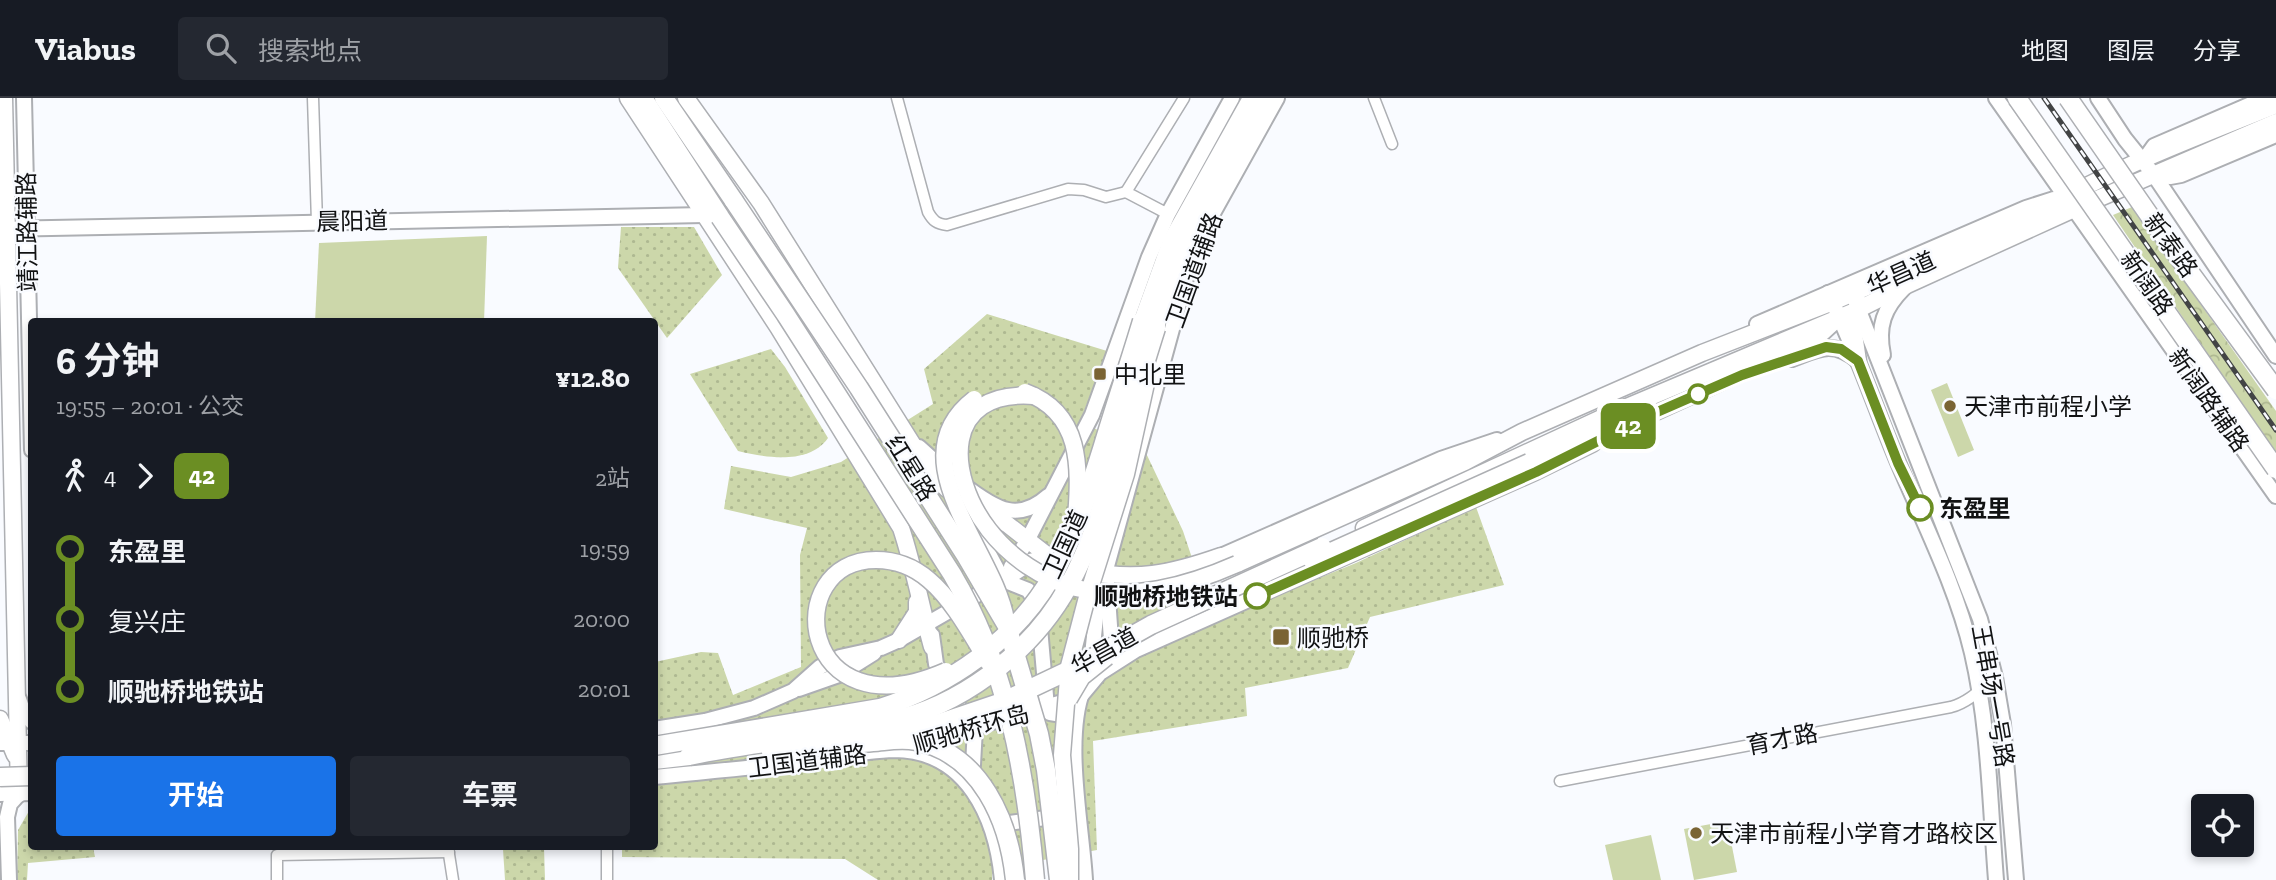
<!DOCTYPE html>
<html lang="zh">
<meta charset="utf-8">
<style>
body{margin:0;font-family:"Zilla Slab","Noto Sans SC",serif;background:#242831;color:#f1f3f6;height:100vh;display:flex;flex-direction:column;font-size:26px;white-space:nowrap}
*{box-sizing:border-box;margin:0}
p{font-size:23px;color:#9ea1a6}
.icon{flex:none;width:38px;height:38px;fill:none;stroke:currentColor;stroke-width:2;stroke-linecap:round;stroke-linejoin:round}
.map{position:relative;flex:1;overflow:hidden}
.panel{position:absolute;left:28px;top:220px;width:630px;height:532px;display:flex;flex-direction:column;background:#171b24;border-radius:7px;box-shadow:0 4px 10px #0003}
.panel>*{flex:none}
.badge{padding:0 14px;border-radius:10px;font-size:24px;line-height:46px}
.fabs{position:absolute;left:2191px;top:696px;display:grid;gap:14px}
.fabs a{display:grid;place-items:center;width:63px;height:63px;border-radius:7px;background:#171b24;box-shadow:0 4px 10px #0003;font-size:35px}
.map>.badge{position:absolute;translate:-50% -50%;box-shadow:0 0 0 4px #fff}
.legs{display:flex;align-items:center;gap:10px;height:77px;padding:0 28px;font-size:23px}
.legs p{margin-inline-start:auto}
.head{display:flex;align-items:center;justify-content:space-between;height:119px;padding:0 28px}
h1{font-size:38px;font-weight:700;line-height:52px}
.cta{display:flex;gap:14px;margin-top:auto;padding:14px 28px}
.cta a{flex:1;height:80px;border-radius:7px;background:#1a73e8;color:#fff;font-size:28px;font-weight:700;line-height:80px;text-align:center}
.cta a+a{background:#242831;color:#f1f3f6}
ul{padding:0 28px;list-style:none}
li{display:flex;align-items:center;gap:24px;height:70px;font-size:26px}
li i{display:grid;place-items:center;width:10px;height:100%;margin:0 9px;background:currentColor}
li i::after{content:'';width:18px;height:18px;margin:-9px;border:5px solid;border-radius:50%;background:#171b24}
li p{margin-inline-start:auto}
li:first-child i{background:linear-gradient(#0000 50%,currentColor 0)}
li:last-child i{background:linear-gradient(currentColor 50%,#0000 0)}
header{display:flex;align-items:center;gap:42px;box-sizing:border-box;height:98px;padding:0 35px;background:#171b24;border-bottom:2px solid #363941}
header strong{font-size:33px}
nav{display:flex;gap:38px;margin-inline-start:auto;font-size:24px}
.search{width:490px;height:63px;background:#242831;display:flex;align-items:center;gap:18px;box-sizing:border-box;padding:0 24px;border-radius:7px;color:#9ea1a6;font-size:26px}
.map>svg:first-child{display:block}
.grass{fill:#ccd7aa}
.forest{fill:url(#forest-crowns)}
.park{fill:url(#park-dots)}
.lines{fill:none;stroke-linecap:round;stroke-linejoin:round}
.street-casing{stroke:#adafb3;stroke-width:13}
.secondary-casing{stroke:#adafb3;stroke-width:18}
.primary-casing{stroke:#adafb3;stroke-width:19}
.highway-casing{stroke:#adafb3;stroke-width:21}
.street{stroke:#fff;stroke-width:10}
.secondary{stroke:#fff;stroke-width:14}
.primary{stroke:#fff;stroke-width:16}
.highway{stroke:#fff;stroke-width:18}
.rail-casing{stroke:#424445;stroke-width:5}
.rail{stroke:#f9fbff;stroke-width:2.5;stroke-dasharray:8;stroke-linecap:butt}
.primary-bridge-casing{stroke:#adafb3;stroke-width:19;stroke-linecap:butt}
.highway-bridge-casing{stroke:#adafb3;stroke-width:21;stroke-linecap:butt}
.primary-bridge{stroke:#fff;stroke-width:16}
.highway-bridge{stroke:#fff;stroke-width:18}
.line-1-casing{stroke:#fff;stroke-width:16}
.line-1{stroke:#6b8e23;stroke-width:10}
.poi-dot{fill:#7a6434;stroke:#f9fbff;stroke-width:2.5}
.stop-1-dot{fill:#fff;stroke:#6b8e23;stroke-width:3.5}
.labels{text-anchor:middle;dominant-baseline:central;stroke-width:5;stroke-linejoin:round;paint-order:stroke}
.street-label{font-size:24px;fill:#111213;stroke:#f9fbff}
.poi-label{font-size:24px;fill:#111213;stroke:#f9fbff;text-anchor:start}
.stop-label{font-size:24px;font-weight:bold;fill:#111213;stroke:#f9fbff;text-anchor:start}
</style>
<header>
<strong>Viabus</strong>
<div class="search"><svg class="icon" aria-label="search" viewBox="0 0 24 24"><circle cx="10" cy="10" r="6"/><path d="M15 15l6 6"/></svg>搜索地点</div>
<nav><a>地图</a><a>图层</a><a>分享</a></nav>
</header>
<div class="map">
<svg width="2276" height="782" viewBox="0 0 2276 782">
<defs>
<pattern id="forest-crowns" width="20" height="18" patternUnits="userSpaceOnUse" patternTransform="scale(1.75)"><rect width="20" height="18" fill="#ccd7aa"/><path d="M2 6a3 3 0 1 1 6 0M12 15a3 3 0 1 1 6 0" fill="none" stroke="#aeb891"/></pattern>
<pattern id="park-dots" width="8" height="8" patternUnits="userSpaceOnUse" patternTransform="scale(1.75)"><rect width="8" height="8" fill="#ccd7aa"/><path d="M2 2h.1M6 6h.1" fill="none" stroke="#aeb891" stroke-width="1.8" stroke-linecap="round"/></pattern>
</defs>
<rect width="100%" height="100%" fill="#f9fbff"/>
<!-- grass -->
<g class="grass">
<polygon points="487,138 484,224 315,224 319,145"/>
<polygon points="1947,285 1974,352 1958,359 1931,292"/>
<polygon points="1727,723 1737,774 1694,782 1684,731"/>
<polygon points="1651,737 1661,782 1613,782 1605,747"/>
</g>
<!-- forest -->
<polygon class="forest" points="2132,109 2276,313 2276,356 2113,117"/>
<!-- park -->
<g class="park">
<polygon points="621,129 694,129 722,177 667,240 618,170"/>
<polygon points="987,216 1107,253 1080,324 1145,353 1183,433 1213,523 1356,465 1476,409 1504,487 1370,519 1348,570 1245,590 1247,618 1093,643 1097,752 1010,768 992,776 992,782 878,782 845,761 622,759 622,749 654,749 655,564 701,554 718,555 733,597 801,569 800,457 807,430 724,411 731,368 791,379 841,364 933,306 924,271"/>
<path d="M771,251L785,269L828,340C809,367 766,360 738,353L690,276Z"/>
<polygon points="29,713 31,713 32,749 93,749 95,759 28,765 27,782 17,782 18,732"/>
<polygon points="544,750 545,782 505,782 503,751"/>
</g>
<g class="lines">
<defs>
<g id="street">
<polyline points="313,0 317,124"/>
<path d="M897,0L928,114C933,123 937,126 947,127L1068,91L1084,92L1106,99L1126,94"/>
<polyline points="1374,0 1392,46"/>
<polyline points="1168,116 1126,94 1184,0"/>
<path d="M1560,683L1951,609C1969,604 1981,591 1995,579"/>
<polyline points="448,750 453,782"/>
<polyline points="277,782 277,757 449,754"/>
<polyline points="607,782 607,749"/>
</g>
<g id="secondary">
<polyline points="24,0 32,352"/>
<polyline points="1996,0 2276,398"/>
<polyline points="2098,0 2125,41 2154,77 2276,258"/>
<polyline points="2144,62 2154,48 2265,0"/>
<polyline points="2154,77 2170,79 2181,77 2276,37"/>
<polyline points="0,131 704,117"/>
<polyline points="1849,187 1980,521 1995,579 2003,626 2016,782"/>
<path d="M1828,195C1855,249 1874,307 1897,362C1924,426 1956,488 1972,555C1989,628 1990,707 1996,782"/>
<polyline points="1757,226 2026,110 2054,101"/>
<path d="M1883,257C1877,228 1884,210 1904,190"/>
<path d="M1792,261C1819,251 1832,242 1857,262"/>
<polyline points="1639,322 1801,248 1823,235 1836,223"/>
<path d="M919,349C937,366 985,408 1008,412C1024,415 1037,408 1048,398"/>
<polyline points="974,428 1003,482"/>
<polyline points="1221,458 1441,361 1497,342"/>
<polyline points="1011,469 1027,443 1092,317 1149,159 1168,116 1232,0"/>
<polyline points="1107,485 1112,556"/>
<polyline points="932,537 936,566 959,609"/>
<polyline points="1091,566 1098,501 1186,180 1213,115 1277,0"/>
<polyline points="799,591 839,577 874,555"/>
<path d="M1083,592C1064,642 1082,728 1085,782"/>
<polyline points="19,601 24,615 32,624"/>
<polyline points="654,631 705,623 754,610 793,593 820,569 840,559 881,550 899,542 1003,482 1028,492 1038,507 1047,609 1050,615 1062,617 1069,629"/>
<polyline points="0,645 32,645"/>
<polyline points="894,652 1080,599 1100,575 1136,552 1536,374 1593,346"/>
<path d="M654,679C703,674 751,670 798,664C830,660 863,653 894,652C967,652 996,720 1002,782"/>
<polyline points="969,681 973,667 975,630"/>
<polyline points="0,696 32,695"/>
<polyline points="994,727 1060,718"/>
<polyline points="9,782 7,719 10,706 19,696"/>
</g>
<g id="primary">
<polyline points="4,0 19,696"/>
<path d="M628,0L778,229L901,430C914,469 921,509 932,549"/>
<polyline points="686,0 761,105 930,374 947,391 1007,426 1056,464"/>
<polyline points="1142,223 1171,143 1251,0"/>
<path d="M1156,230C1161,211 1166,191 1173,173C1197,112 1232,55 1265,0"/>
<polyline points="1858,263 1853,229 1860,206"/>
<polyline points="1535,362 1648,318"/>
<polyline points="1364,430 1610,316 1857,212 1907,187 2074,111 2276,24"/>
<path d="M1237,466L1465,364L1522,334L1702,255L1833,204L2041,113C2115,69 2197,39 2276,7"/>
<path d="M1083,472C1136,483 1170,476 1221,458"/>
<polyline points="1003,482 1030,464 1038,462"/>
<polyline points="899,542 917,514 917,504"/>
<polyline points="0,621 15,657"/>
</g>
<g id="highway">
<polyline points="643,0 720,119"/>
<polyline points="664,0 734,103"/>
<polyline points="654,662 689,658"/>
</g>
</defs>
<!-- street casing -->
<use href="#street" class="street-casing"/>
<!-- secondary casing -->
<use href="#secondary" class="secondary-casing"/>
<!-- primary casing -->
<use href="#primary" class="primary-casing"/>
<!-- highway casing -->
<use href="#highway" class="highway-casing"/>
<!-- street -->
<use href="#street" class="street"/>
<!-- secondary -->
<use href="#secondary" class="secondary"/>
<!-- primary -->
<use href="#primary" class="primary"/>
<!-- highway -->
<use href="#highway" class="highway"/>
<defs>
<polyline id="rail" points="2044,0 2276,332"/>
</defs>
<!-- rail casing -->
<use href="#rail" class="rail-casing"/>
<!-- rail -->
<use href="#rail" class="rail"/>
<defs>
<g id="primary-bridge">
<path d="M1025,294C1082,315 1080,369 1076,420"/>
<path d="M1034,298C942,291 946,377 989,432C1010,459 1043,482 1076,490C1132,503 1187,488 1237,466"/>
<path d="M974,301C896,361 995,453 1006,522"/>
<polyline points="1311,462 1529,364"/>
<path d="M946,573C798,638 779,462 876,462C896,462 914,469 929,482C953,502 972,538 988,564"/>
<polyline points="1069,601 1082,579 1107,559"/>
<polyline points="1070,782 1070,751 1062,657 1069,568 1086,503 1126,376 1147,281"/>
</g>
<g id="highway-bridge">
<polyline points="2017,0 2276,371"/>
<polyline points="2068,0 2172,150 2276,292"/>
<polyline points="734,103 859,290 966,458 1007,528 1039,636 1046,672 1059,782"/>
<path d="M720,119L786,217L952,476C1007,569 1026,675 1035,782"/>
<polyline points="861,645 931,628 1002,604 1076,569 1151,527 1322,449"/>
<path d="M654,648L880,610C949,588 1014,543 1051,480C1075,440 1088,395 1102,351C1115,308 1129,266 1142,223"/>
<path d="M771,654C805,651 839,647 873,644C887,643 901,640 916,643C981,656 1009,723 1015,782"/>
<path d="M689,658C760,642 834,640 903,620C972,600 1035,549 1069,487C1091,448 1103,404 1116,362C1129,318 1142,274 1156,230"/>
<polyline points="0,679 32,678"/>
</g>
</defs>
<!-- primary-bridge casing -->
<use href="#primary-bridge" class="primary-bridge-casing"/>
<!-- highway-bridge casing -->
<use href="#highway-bridge" class="highway-bridge-casing"/>
<!-- primary-bridge -->
<use href="#primary-bridge" class="primary-bridge"/>
<!-- highway-bridge -->
<use href="#highway-bridge" class="highway-bridge"/>
</g>
<g class="lines">
<defs>
<polyline id="line-1" points="1257,498 1536,374 1648,318 1742,277 1826,249 1841,251 1858,263 1898,365 1920,410"/>
</defs>
<!-- line-1 casing -->
<use href="#line-1" class="line-1-casing"/>
<!-- line-1 -->
<use href="#line-1" class="line-1"/>
</g>
<!-- markers -->
<g class="poi-dot">
<rect x="1093" y="269" width="14" height="14" rx="3.5"/>
<circle cx="1950" cy="308" r="7"/>
<rect x="1272" y="530" width="18" height="18" rx="3.5"/>
<circle cx="1696" cy="735" r="7"/>
</g>
<g class="stop-1-dot">
<circle cx="1698" cy="296" r="9"/>
<circle cx="1920" cy="410" r="12"/>
<circle cx="1257" cy="498" r="12"/>
</g>
<g class="labels">
<!-- street labels -->
<g class="street-label">
<text transform="translate(352 123) rotate(-1)">晨阳道</text>
<text transform="translate(27 134) rotate(-91)">靖江路辅路</text>
<text transform="translate(2171 147) rotate(54)">新泰路</text>
<text transform="translate(1194 172) rotate(-70)">卫国道辅路</text>
<text transform="translate(1901 175) rotate(-24)">华昌道</text>
<text transform="translate(2147 185) rotate(55)">新阔路</text>
<text transform="translate(2209 302) rotate(55)">新阔路辅路</text>
<text transform="translate(911 370) rotate(58)">红星路</text>
<text transform="translate(1065 446) rotate(-65)">卫国道</text>
<text transform="translate(1104 553) rotate(-29)">华昌道</text>
<text transform="translate(1993 598) rotate(80)">王串场一号路</text>
<text transform="translate(971 631) rotate(-16)">顺驰桥环岛</text>
<text transform="translate(1782 641) rotate(-11)">育才路</text>
<text transform="translate(807 663) rotate(-7)">卫国道辅路</text>
</g>
<!-- poi labels -->
<g class="poi-label">
<text x="1114" y="276">中北里</text>
<text x="1964" y="308">天津市前程小学</text>
<text x="1297" y="539">顺驰桥</text>
<text x="1710" y="735">天津市前程小学育才路校区</text>
</g>
<!-- stop labels -->
<g class="stop-label">
<text x="1939" y="410">东盈里</text>
<text x="1238" y="498" text-anchor="end">顺驰桥地铁站</text>
</g>
</g>
</svg>
<div class="fabs">
<a><svg class="icon" aria-label="locate" viewBox="0 0 24 24"><circle cx="12" cy="12" r="6"/><path d="M12 2v4M12 18v4M2 12h4M18 12h4"/></svg></a>
</div>
<b class="badge" style="left:1628px;top:328px;background:#6b8e23;color:#fff">42</b>
<section class="panel">
<div class="head"><div><h1>6 分钟</h1><p>19:55 – 20:01 · 公交</p></div><b>¥12.80</b></div>
<div class="legs"><svg class="icon" aria-label="walk" viewBox="0 0 24 24"><circle cx="13" cy="4" r="2"/><path d="M13 8l-2 6 4 7M11 14l-3 7M7 12l3-4h3l4 4"/></svg>4<svg class="icon" aria-label="forward" viewBox="0 0 24 24"><path d="M9 5l7 7-7 7"/></svg><b class="badge" style="background:#6b8e23;color:#fff">42</b><p>2站</p></div>
<ul>
<li><i style="color:#6b8e23"></i><b>东盈里</b><p>19:59</p></li>
<li><i style="color:#6b8e23"></i><span>复兴庄</span><p>20:00</p></li>
<li><i style="color:#6b8e23"></i><b>顺驰桥地铁站</b><p>20:01</p></li>
</ul>
<div class="cta"><a>开始</a><a>车票</a></div>
</section>
</div>
